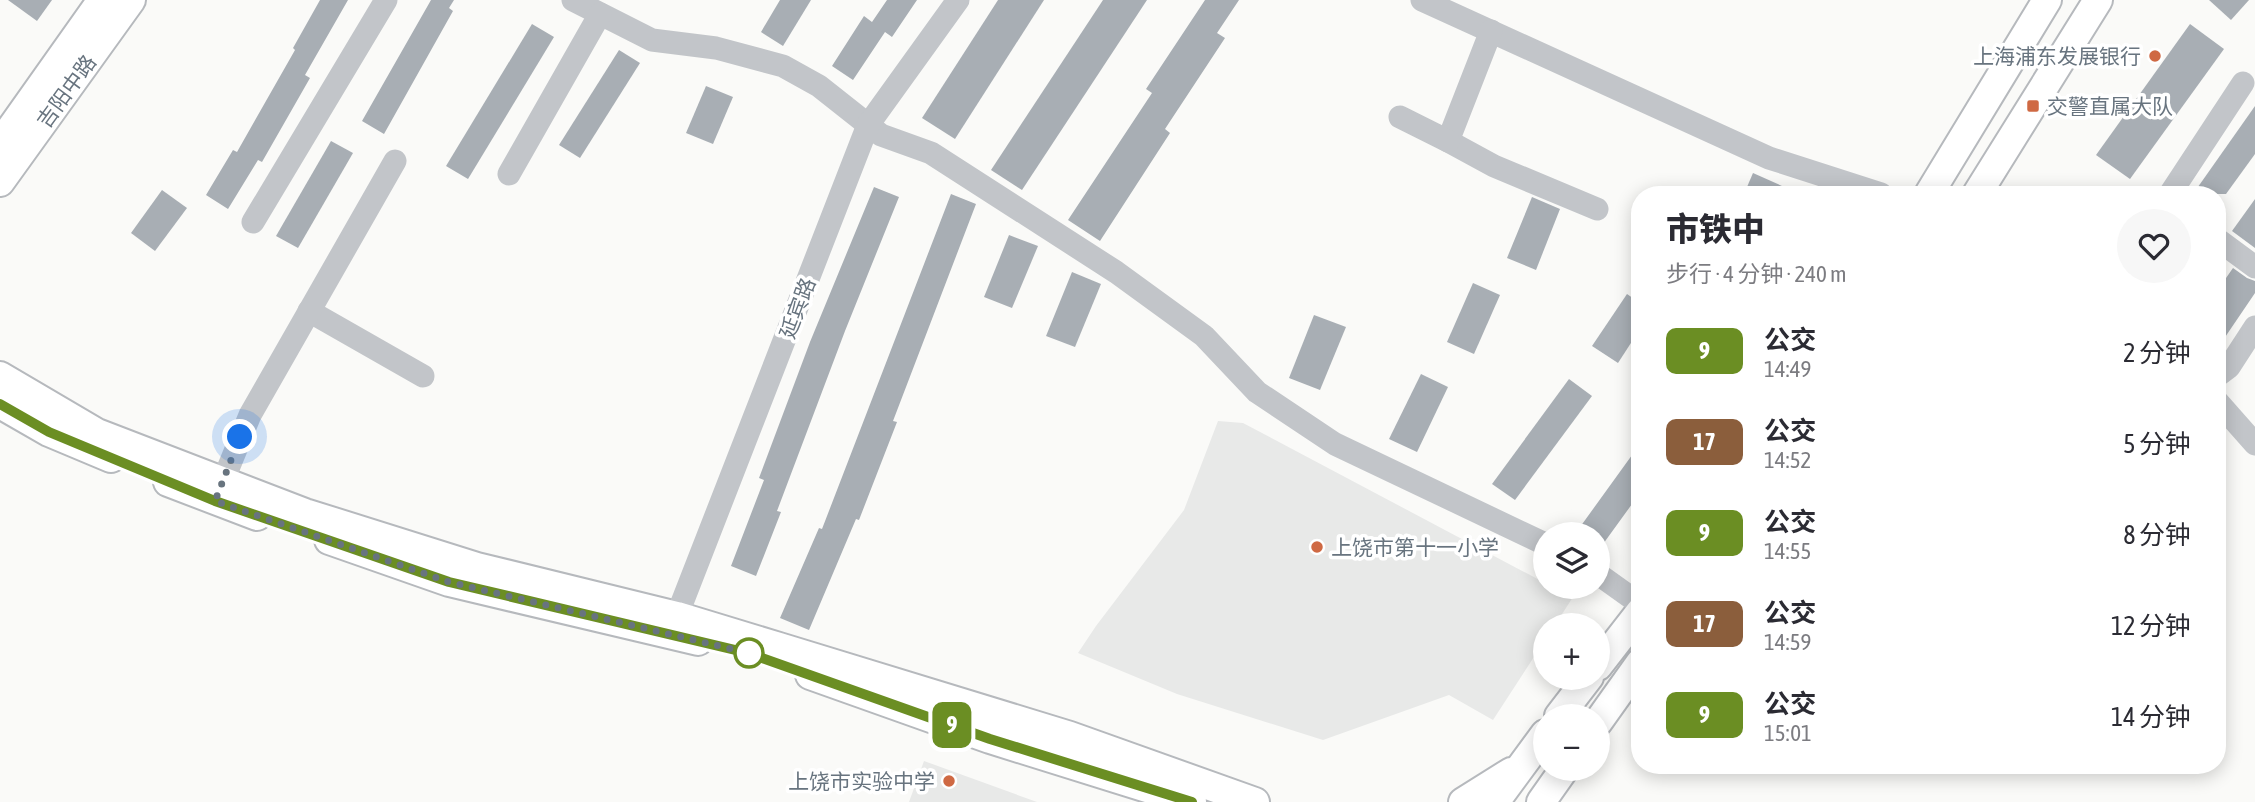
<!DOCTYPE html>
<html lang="zh">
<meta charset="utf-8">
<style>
body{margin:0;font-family:"Asap Condensed","Noto Sans SC",sans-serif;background:#f7f7f7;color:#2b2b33;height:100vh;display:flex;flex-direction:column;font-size:26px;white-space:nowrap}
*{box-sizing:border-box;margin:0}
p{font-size:23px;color:#7c7c81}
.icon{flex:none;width:38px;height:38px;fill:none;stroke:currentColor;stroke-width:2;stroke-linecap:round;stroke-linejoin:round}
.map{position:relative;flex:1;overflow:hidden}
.panel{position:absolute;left:1631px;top:186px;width:595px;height:588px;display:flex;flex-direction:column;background:#fff;border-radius:28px;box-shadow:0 4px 18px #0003}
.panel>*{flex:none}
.badge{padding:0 14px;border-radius:10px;font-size:24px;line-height:46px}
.controls{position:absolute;left:1533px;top:522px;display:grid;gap:14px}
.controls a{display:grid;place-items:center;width:77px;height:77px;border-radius:50%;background:#fff;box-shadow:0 4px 18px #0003;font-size:35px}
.you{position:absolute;width:35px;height:35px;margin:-18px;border:5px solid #fff;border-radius:50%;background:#1a73e8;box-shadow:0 0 0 10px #1a73e833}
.map>.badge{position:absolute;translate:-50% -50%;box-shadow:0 0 0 4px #fff}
.round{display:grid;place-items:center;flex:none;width:74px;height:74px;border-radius:37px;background:#f7f7f7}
.head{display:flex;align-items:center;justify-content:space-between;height:119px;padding:0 35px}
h1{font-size:33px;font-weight:800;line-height:52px}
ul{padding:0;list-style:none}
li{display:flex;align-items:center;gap:21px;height:91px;padding:0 35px}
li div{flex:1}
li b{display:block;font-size:26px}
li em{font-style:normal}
li .badge{min-width:77px;font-weight:700;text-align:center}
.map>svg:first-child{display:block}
.built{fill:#e8e9e8}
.building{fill:#a8aeb4}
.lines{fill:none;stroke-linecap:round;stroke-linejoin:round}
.major-casing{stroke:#b6b9bd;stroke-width:32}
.minor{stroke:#c2c5c9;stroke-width:23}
.major{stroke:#fff;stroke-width:28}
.line-casing{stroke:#fff;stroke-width:16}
.line{stroke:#6b8e23;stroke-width:10}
.walk{stroke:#68747f;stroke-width:7;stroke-dasharray:0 12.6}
.poi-dot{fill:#cf6943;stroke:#fff;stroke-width:2.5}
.stop-dot{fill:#fff;stroke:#6b8e23;stroke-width:3.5}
.labels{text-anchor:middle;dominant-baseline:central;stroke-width:7;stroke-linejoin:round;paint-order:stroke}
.poi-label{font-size:21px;fill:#68747f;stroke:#fff;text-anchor:end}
.street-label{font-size:21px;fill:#68747f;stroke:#fff}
</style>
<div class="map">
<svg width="2255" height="802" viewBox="0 0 2255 802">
<rect width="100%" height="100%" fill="#fafaf8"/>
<!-- built -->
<g class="built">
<polygon points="1218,421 1243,423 1545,583 1545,586 1552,586 1573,597 1555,625 1545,625 1545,640 1493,720 1449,695 1323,740 1177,694 1078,653 1096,626 1184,510"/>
<polygon points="924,761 1037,802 909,802"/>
</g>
<!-- building -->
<g class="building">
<polygon points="8,0 52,0 37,21"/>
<polygon points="320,0 348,0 305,75 310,78 262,162 258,160 228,209 206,195 233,150 237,152 295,50 293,48"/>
<polygon points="431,0 454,0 449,8 453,11 384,134 362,121"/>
<polygon points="780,0 811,0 783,46 761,32"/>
<polygon points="887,0 917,0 892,37 885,32 853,80 832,66 864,16 872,22"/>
<polygon points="998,0 1044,0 955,139 922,118"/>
<polygon points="1103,0 1147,0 1022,190 991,170"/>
<polygon points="1205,0 1239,0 1217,33 1225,38 1165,129 1170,133 1100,241 1068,220 1152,93 1146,89"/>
<polygon points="2209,0 2249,0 2231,20"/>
<polygon points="532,24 554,37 468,179 446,166"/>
<polygon points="2190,24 2224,49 2130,179 2096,155"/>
<polygon points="619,50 640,63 580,158 559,145"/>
<polygon points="706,86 733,97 713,144 686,133"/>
<polygon points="2255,106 2255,154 2226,194 2193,194"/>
<polygon points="331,141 353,153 298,248 276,236"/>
<polygon points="1753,173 1800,194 1744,194"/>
<polygon points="874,187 899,197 845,331 777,511 781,512 756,576 731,566 764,480 759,478 810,342"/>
<polygon points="162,190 187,208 155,251 131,233"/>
<polygon points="951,194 976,204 893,421 897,422 859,520 856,519 809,630 780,618 819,528 822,529"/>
<polygon points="1532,197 1560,209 1536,270 1507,258"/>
<polygon points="2255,199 2255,248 2232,231"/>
<polygon points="1009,235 1038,246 1012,308 984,297"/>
<polygon points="2233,268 2247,278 2255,281 2255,293 2217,349 2217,291"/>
<polygon points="1072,272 1101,284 1075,347 1046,336"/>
<polygon points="1473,283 1500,295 1474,354 1447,342"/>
<polygon points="1627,294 1640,303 1640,329 1618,363 1592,346"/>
<polygon points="1314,315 1346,327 1320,390 1289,378"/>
<polygon points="1421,374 1448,387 1417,452 1389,439"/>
<polygon points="1569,379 1592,396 1515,500 1492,484"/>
<polygon points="1640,444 1640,493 1598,551 1598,534 1575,534"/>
</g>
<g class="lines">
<defs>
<g id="major">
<polyline points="0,144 102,0"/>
<polyline points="0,182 131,0"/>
<polyline points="1929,194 2047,0"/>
<polyline points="1977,194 2098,0"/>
<polyline points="0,376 97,433 305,513 477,567 677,616 779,647 1070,736 1255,802"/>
<polyline points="0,404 49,432 111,458"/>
<polyline points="168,482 257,516"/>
<polyline points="329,540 449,582 698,641"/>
<polyline points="1598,666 1640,612"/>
<polyline points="810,675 990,739 1192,802"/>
<polyline points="1559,716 1589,677"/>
<polyline points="1598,722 1640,663"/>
<polyline points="1463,802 1511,772"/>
<polyline points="1495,802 1545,734"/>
<polyline points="1541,802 1565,768"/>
</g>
</defs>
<!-- major casing -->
<use href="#major" class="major-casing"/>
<!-- minor -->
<g class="minor">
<polyline points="573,0 652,40 716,48 783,66 819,86 881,135 931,153 1116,272 1204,336 1257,392 1335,444 1545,544"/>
<polyline points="1422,0 1769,158 1881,194"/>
<polyline points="1491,31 1448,141 1494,166 1597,209"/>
<polyline points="1400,117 1448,141"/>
<polyline points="509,174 600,14"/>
<polyline points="2170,194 2243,83"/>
<polyline points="253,222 386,0"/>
<polyline points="2217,239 2255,267"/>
<polyline points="309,311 423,376"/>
<polyline points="2217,376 2229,367 2255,327"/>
<polyline points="2217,401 2255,444"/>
<polyline points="216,498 250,415 395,161"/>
<polyline points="1598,574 1640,604"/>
<polyline points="671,631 868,125 958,0"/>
</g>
<!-- major -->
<use href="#major" class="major"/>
</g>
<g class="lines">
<defs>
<polyline id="line" points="0,404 49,432 215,501 449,582 748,653 990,739 1192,802"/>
</defs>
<!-- line casing -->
<use href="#line" class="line-casing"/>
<!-- line -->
<use href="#line" class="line"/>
<!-- walk -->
<polyline class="walk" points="240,437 215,501 449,582 749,653"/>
</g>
<!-- markers -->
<g class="poi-dot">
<circle cx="2155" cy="56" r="7"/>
<rect x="2026" y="99" width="14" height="14" rx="3.5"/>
<circle cx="1317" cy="547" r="7"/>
<circle cx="949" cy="781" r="7"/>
</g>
<circle class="stop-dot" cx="749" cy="653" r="14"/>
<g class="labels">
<!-- poi labels -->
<g class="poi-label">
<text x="2141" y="56">上海浦东发展银行</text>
<text x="2047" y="106" text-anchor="start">交警直属大队</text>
<text x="1331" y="547" text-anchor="start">上饶市第十一小学</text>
<text x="935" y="781">上饶市实验中学</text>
</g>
<!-- street labels -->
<g class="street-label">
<text transform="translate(66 91) rotate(-54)">吉阳中路</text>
<text transform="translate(797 308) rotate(-69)">延宾路</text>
</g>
</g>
</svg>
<div class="controls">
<a><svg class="icon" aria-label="layers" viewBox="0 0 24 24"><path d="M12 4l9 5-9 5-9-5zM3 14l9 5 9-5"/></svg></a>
<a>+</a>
<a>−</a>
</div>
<div class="you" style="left:240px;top:437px"></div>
<b class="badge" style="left:952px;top:725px;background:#6b8e23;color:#fff">9</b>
<section class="panel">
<div class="head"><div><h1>市铁中</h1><p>步行 · 4 分钟 · 240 m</p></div><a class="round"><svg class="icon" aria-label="heart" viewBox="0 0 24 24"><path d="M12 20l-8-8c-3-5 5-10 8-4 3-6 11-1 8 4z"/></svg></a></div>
<ul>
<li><span class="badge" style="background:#6b8e23;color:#fff">9</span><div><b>公交</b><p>14:49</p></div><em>2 分钟</em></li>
<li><span class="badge" style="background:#8b5e3c;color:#fff">17</span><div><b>公交</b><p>14:52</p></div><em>5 分钟</em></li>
<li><span class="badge" style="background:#6b8e23;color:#fff">9</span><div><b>公交</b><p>14:55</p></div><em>8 分钟</em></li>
<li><span class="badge" style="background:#8b5e3c;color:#fff">17</span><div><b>公交</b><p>14:59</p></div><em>12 分钟</em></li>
<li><span class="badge" style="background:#6b8e23;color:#fff">9</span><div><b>公交</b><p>15:01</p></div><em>14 分钟</em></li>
</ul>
</section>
</div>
